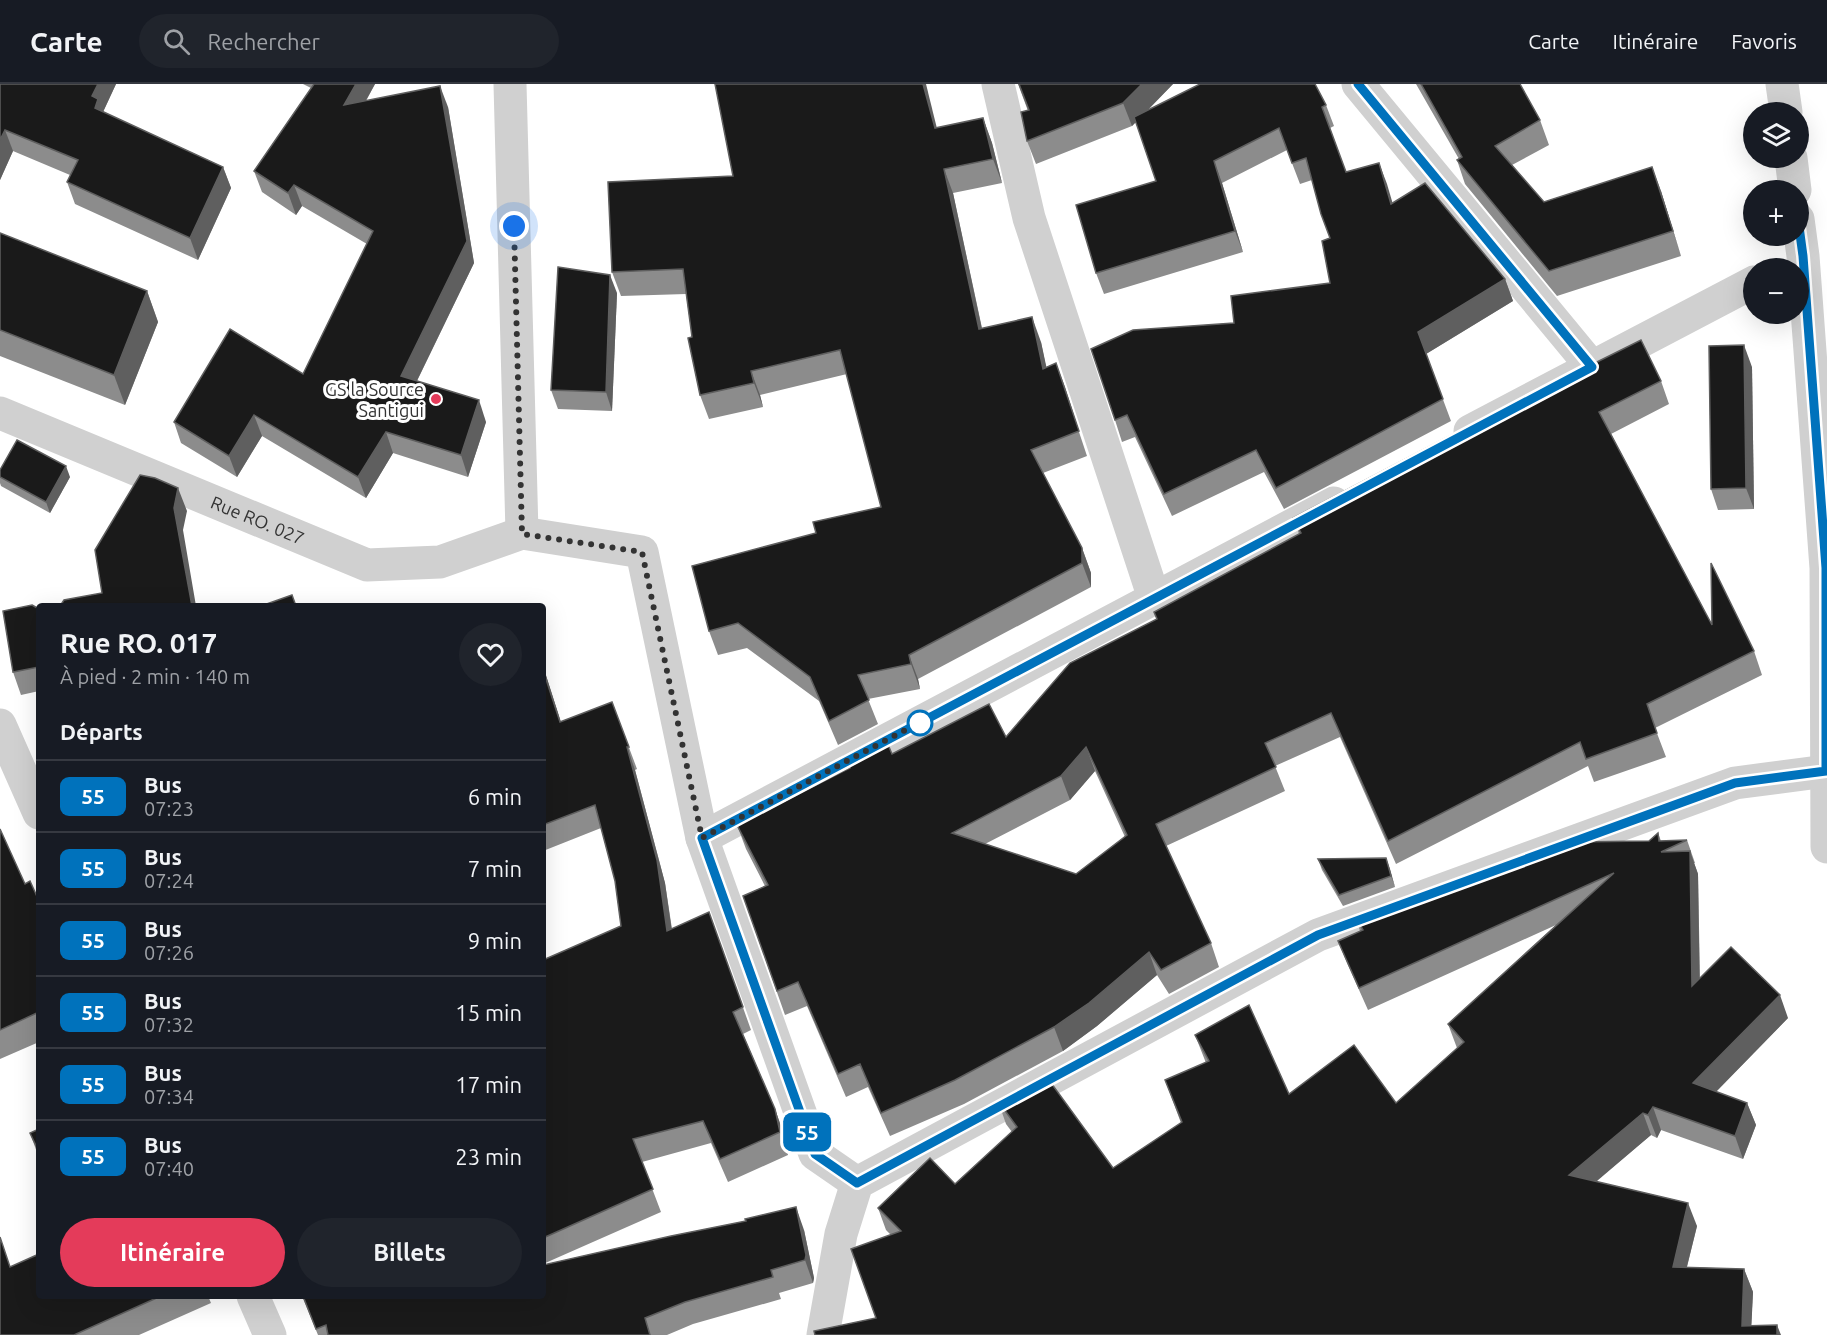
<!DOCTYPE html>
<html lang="fr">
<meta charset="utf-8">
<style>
body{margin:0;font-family:Ubuntu,sans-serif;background:#20242c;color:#f1f3f6;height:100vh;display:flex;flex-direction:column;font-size:22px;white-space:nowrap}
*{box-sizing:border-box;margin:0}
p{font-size:20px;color:#9ea1a6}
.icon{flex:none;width:33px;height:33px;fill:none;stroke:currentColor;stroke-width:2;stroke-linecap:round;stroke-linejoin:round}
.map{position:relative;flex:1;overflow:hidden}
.details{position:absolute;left:36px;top:519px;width:510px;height:696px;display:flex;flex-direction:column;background:#171b24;border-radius:6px;box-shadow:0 6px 24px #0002}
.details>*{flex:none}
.badge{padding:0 12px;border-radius:9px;font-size:21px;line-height:39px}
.buttons{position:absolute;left:1743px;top:18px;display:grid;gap:12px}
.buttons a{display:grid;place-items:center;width:66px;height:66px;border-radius:50%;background:#171b24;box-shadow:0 6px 24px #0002;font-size:30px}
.you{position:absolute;width:30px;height:30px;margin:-15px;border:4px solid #fff;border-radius:50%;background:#1a73e8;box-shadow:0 0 0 9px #1a73e833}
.map>.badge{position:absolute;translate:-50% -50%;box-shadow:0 0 0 3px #fff}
h2{padding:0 24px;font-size:22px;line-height:54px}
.round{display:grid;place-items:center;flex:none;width:63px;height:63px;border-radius:32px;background:#20242c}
.head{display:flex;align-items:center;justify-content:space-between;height:102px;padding:0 24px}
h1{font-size:28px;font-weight:600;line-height:45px}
.button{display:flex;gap:12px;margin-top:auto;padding:12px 24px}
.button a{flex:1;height:69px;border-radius:36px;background:#e43b5a;color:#fff;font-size:24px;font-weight:600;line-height:69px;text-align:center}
.button a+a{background:#20242c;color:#f1f3f6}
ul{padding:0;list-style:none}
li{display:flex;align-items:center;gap:18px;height:72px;padding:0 24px;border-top:2px solid #363941}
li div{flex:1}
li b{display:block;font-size:22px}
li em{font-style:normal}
li .badge{min-width:66px;font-weight:700;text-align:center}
header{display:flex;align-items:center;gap:36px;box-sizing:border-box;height:84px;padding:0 30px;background:#171b24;border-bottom:2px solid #363941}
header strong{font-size:28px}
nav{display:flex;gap:33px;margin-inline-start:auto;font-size:21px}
.search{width:420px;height:54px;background:#20242c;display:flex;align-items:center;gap:15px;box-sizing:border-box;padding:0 21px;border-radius:33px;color:#9ea1a6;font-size:22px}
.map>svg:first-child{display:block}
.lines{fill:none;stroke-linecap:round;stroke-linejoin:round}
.minor{stroke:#d0d0d0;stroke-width:33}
.wall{fill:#8c8c8c;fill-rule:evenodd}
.shaded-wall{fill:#5f5f5f}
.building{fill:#1a1a1a;stroke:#5f5f5f;stroke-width:1.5;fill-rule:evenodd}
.line-casing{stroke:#fff;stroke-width:14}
.line{stroke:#0072bc;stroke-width:9}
.walk{stroke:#333;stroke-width:6;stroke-dasharray:0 10.8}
.poi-dot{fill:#e43b5a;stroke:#fff;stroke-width:2}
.stop-dot{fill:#fff;stroke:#0072bc;stroke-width:3}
.labels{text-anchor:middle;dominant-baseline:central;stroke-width:6;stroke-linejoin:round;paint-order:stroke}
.poi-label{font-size:18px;fill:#333;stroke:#fff;text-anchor:end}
.street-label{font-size:18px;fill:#333;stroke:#fff}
</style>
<header>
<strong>Carte</strong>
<div class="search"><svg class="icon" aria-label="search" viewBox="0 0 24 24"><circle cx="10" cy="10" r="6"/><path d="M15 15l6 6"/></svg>Rechercher</div>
<nav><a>Carte</a><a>Itinéraire</a><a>Favoris</a></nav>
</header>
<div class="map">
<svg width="1827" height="1251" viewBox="0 0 1827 1251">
<rect width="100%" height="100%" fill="#fff"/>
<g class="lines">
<!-- minor -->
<g class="minor">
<polyline points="510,0 522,449"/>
<polyline points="998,0 1029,134 1154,514"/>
<polyline points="1358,0 1592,283"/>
<polyline points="1782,0 1786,28"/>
<polyline points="1791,74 1795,106"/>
<polyline points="1798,135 1803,172 1826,484 1827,763"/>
<path id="s1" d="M0,329L367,481L440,478L522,449L642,468L702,754L815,1070L857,1099"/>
<polyline points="1470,347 1754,198"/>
<polyline points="0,641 39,729"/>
<polyline points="702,754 1334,419"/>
<polyline points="253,1212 270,1251"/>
<polyline points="823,1251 841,1150 857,1099 1318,851 1735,699 1826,687"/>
</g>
</g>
<!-- wall -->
<g class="wall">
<polygon points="0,0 116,0 103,28 223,83 231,104 198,176 75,120 67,98 70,91 13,67 0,96"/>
<polygon points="303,0 375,0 366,17 448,23 474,179 417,297 486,338 468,393 393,369 366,414 262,352 237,393 181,359 174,338 303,290 367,160 302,122 296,131 262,108 254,87 311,4"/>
<polygon points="1018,0 1173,0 1147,27 1326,21 1334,42 1330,44 1346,88 1379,79 1392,119 1505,195 1513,217 1426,270 1451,337 1284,425 1264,388 1172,432 1135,353 1122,358 1115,336 1234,239 1330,199 1330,154 1312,96 1300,100 1287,66 1222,99 1243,168 1104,210 1096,189 1156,97 1136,38 1132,42 1036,80 1027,57 1028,27"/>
<polygon points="1416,0 1520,0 1540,36 1549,61 1512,81 1544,118 1661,107 1681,172 1557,212 1465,100 1457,76 1459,75"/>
<polygon points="983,34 992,59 1002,99 953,109 982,244 1041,258 1046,283 1056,279 1087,372 1043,389 1082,464 1091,489 1091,503 918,595 920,605 868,615 878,640 838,661 819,617 747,564 718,571 709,547 816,449 881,423 847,290 760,311 763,323 709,335 700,311 686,210 621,212 612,188 733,92 937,44"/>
<polygon points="0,149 147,207 158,238 125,321 0,272"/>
<polygon points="617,209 612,327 558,325 551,306"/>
<polygon points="1752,283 1754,425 1718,426 1711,405"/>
<path d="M1661,297L1669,320L1611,350L1712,541L1754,567L1762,591L1655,644L1666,673L1594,698L1588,682L1396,780L1340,653L1275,682L1285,707L1166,762L1211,859L1219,883L1169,910L1157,891L1097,942L1063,967L964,1020L890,1052L868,1003L846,1013L807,922L785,931L743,812L765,802L746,765L737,741L849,684L844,672L892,670L1006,653L1157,535L1299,450L1293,434L1457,354ZM1095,687L1125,753L1076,790L985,760L1070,716Z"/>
<polygon points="0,386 70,393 50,429 1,402 0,399"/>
<polygon points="39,525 39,607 21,611 13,588"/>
<polygon points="543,582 561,638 612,618 637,685 635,686 665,799 672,845 709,828 751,946 743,950 775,1025 783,1048 788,1071 728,1098 711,1059 642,1078 661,1128 543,1180 543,876 621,842 615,797 601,744 543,767"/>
<polygon points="0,745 25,800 39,817 39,958 0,975"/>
<polygon points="1658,749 1661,757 1687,756 1695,779 1694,779 1698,790 1700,894 1788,934 1716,1008 1747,1019 1756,1041 1743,1075 1661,1046 1657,1054 1651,1051 1596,1097 1697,1142 1687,1183 1744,1185 1753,1208 1751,1242 876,1234 891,1151 886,1146 878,1124 955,1100 1012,1048 1006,1040 998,1017 1113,1084 1181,1039 1165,996 1206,979 1195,951 1289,1010 1396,1019 1457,964 1448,940 1556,841 1368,926 1347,879 1338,857 1360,847 1355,832 1474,795 1649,757"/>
<polygon points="1386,774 1395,803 1343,822 1322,786 1318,775"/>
<polygon points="39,1045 39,1074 30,1049"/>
<polygon points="804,1146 814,1194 813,1199 779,1209 781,1215 693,1240 667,1251 318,1251 302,1212 543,1212"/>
<polygon points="11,1183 39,1212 208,1212 211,1219 139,1251 0,1251"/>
</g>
<!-- shaded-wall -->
<g class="shaded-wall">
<polygon points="98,0 116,0 103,28 95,24 92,12"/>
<polygon points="356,0 375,0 351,43 344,21"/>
<polygon points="923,0 926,0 943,69 935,44"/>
<polygon points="1142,0 1173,0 1132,42 1123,19"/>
<polygon points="440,2 448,23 474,179 409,313 401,292"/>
<polygon points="983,34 992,59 1002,99 993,75"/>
<polygon points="5,46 13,67 0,96 0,56"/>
<polygon points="1214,77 1222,99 1243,168 1235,147"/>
<polygon points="1379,79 1387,100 1399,141 1391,120"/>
<polygon points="223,83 231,104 198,176 190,154"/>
<polygon points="1652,83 1661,107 1681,172 1673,147"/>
<polygon points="944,85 953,109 987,269 979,245"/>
<polygon points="294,101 302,122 296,131 288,109"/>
<polygon points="610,191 617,209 612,327 606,308"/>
<polygon points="1505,195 1513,217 1426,270 1418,248"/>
<polygon points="147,207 158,238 125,321 114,291"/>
<polygon points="1032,233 1041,258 1052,309 1043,285"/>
<polygon points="1744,261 1752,283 1754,425 1746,404"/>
<polygon points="1056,279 1065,303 1087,372 1079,347"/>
<polygon points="751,287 760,311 763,323 754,299"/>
<polygon points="479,316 486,338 468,393 461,371"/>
<polygon points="254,331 262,352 237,393 229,372"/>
<polygon points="386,348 393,369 366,414 358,393"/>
<polygon points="66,382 70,393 50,429 46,418"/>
<polygon points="178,404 187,427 183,446 196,522 192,522 174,424"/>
<polygon points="1082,464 1091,489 1091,503 1082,479"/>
<polygon points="909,571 918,595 920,605 911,580"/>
<polygon points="543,582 568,661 560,638 543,586"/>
<polygon points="627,663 635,686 665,799 675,869 667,847"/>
<polygon points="1086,663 1095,687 1070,716 1061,692"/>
<polygon points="1690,767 1698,790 1700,925 1692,902"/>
<polygon points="1386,774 1390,785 1395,803 1391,792"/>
<polygon points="1149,868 1157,891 1097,942 1063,967 1054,943"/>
<polygon points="1780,911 1788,934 1702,1022 1693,999"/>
<polygon points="1747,1019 1756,1041 1743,1075 1735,1052"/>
<polygon points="1653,1023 1661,1046 1657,1054 1648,1031"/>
<polygon points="775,1025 783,1048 788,1071 780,1048"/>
<polygon points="1643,1029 1651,1051 1577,1114 1569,1091"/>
<polygon points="1688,1119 1697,1142 1681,1206 1673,1183"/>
<polygon points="796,1123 804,1146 814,1194 813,1199 805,1176"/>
<polygon points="1744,1185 1753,1208 1751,1251 1742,1242"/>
<polygon points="1777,1241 1781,1251 1777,1251"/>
</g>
<!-- building -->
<g class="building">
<polygon points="0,0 98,0 92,12 98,15 95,24 223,83 190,154 67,98 78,76 5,46 0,56"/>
<polygon points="314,0 356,0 344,21 440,2 467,157 401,292 479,316 461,371 386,348 358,393 254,331 229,372 174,338 230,245 303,290 373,147 294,101 288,109 254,87"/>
<polygon points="715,0 923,0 935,44 983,34 993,75 944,85 979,245 1032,233 1043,285 1056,279 1079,347 1031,366 1082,464 1082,479 909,571 911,580 858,591 869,616 829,637 810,593 738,539 709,547 692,482 816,449 813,438 881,423 840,266 751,287 754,299 700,311 688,254 692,253 683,185 612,188 608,98 733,92"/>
<polygon points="1019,0 1142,0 1123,19 1027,57 1021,28 1029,26"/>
<polygon points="1200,0 1315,0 1326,21 1322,23 1346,88 1379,79 1391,120 1425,99 1505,195 1418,248 1443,315 1276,404 1256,366 1164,410 1127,331 1115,336 1091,265 1133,246 1234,239 1231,212 1330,199 1322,157 1330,154 1321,130 1306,74 1292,79 1279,44 1214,77 1235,147 1096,189 1076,121 1156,97 1134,33"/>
<polygon points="1421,0 1520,0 1540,36 1495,62 1544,118 1652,83 1673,147 1549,187 1457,76 1462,73"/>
<polygon points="0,149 147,207 114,291 0,246"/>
<polygon points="558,183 610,191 606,308 551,306"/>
<path d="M1641,256L1661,297L1599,328L1712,541L1711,479L1754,567L1647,620L1657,649L1586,675L1580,658L1388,757L1331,629L1265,659L1276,683L1156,740L1211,859L1161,886L1149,868L1089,919L1054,943L955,996L881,1029L860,980L838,990L798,898L777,907L743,812L768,801L737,741L850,684L844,672L884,651L892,670L989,620L1006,653L1070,579L1157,535L1154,528L1301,449L1293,434L1455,349L1457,354L1596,282L1595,279ZM1086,663L1127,751L1076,790L952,749L1061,692Z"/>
<polygon points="1744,261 1746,404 1711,405 1709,262"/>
<polygon points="17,356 66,382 46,418 0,393 0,386"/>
<polygon points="140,391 155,394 178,404 174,424 192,522 60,522 64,516 102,509 95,466"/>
<polygon points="292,511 296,522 261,522"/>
<polygon points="32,521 39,525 39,583 13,588 3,527"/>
<polygon points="543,586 560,638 612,618 629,663 627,663 657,776 667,847 709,828 743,923 733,928 775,1025 780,1048 720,1075 703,1037 633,1055 653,1105 543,1154 543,876 621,842 615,797 595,721 543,741"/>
<polygon points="0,745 25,800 30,797 39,817 39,928 0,946"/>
<polygon points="1658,749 1659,757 1687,756 1661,768 1690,767 1692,902 1731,863 1780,911 1693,999 1747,1019 1735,1052 1653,1023 1648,1031 1643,1029 1569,1091 1688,1119 1673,1183 1744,1185 1742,1242 1777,1241 1777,1251 815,1251 814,1247 876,1234 851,1165 901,1147 878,1124 930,1074 955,1100 1017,1043 998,1017 1046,992 1113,1084 1182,1038 1165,996 1209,977 1195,951 1249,921 1289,1010 1354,961 1396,1019 1464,958 1448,940 1614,789 1359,904 1338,857 1363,846 1355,832 1472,789 1474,795 1506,778 1572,758 1649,757"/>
<polygon points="1386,774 1391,792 1339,811 1318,775"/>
<polygon points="39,1045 39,1068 30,1049"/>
<polygon points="796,1123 806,1171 805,1176 771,1186 773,1193 685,1218 645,1234 650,1251 328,1251 326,1241 316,1245 303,1212 543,1212 543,1181 671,1152 746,1137 745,1135"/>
<polygon points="0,1153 10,1183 39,1170 39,1212 161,1212 74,1251 0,1251"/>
</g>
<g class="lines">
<defs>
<polyline id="line" points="1358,0 1592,283 702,754 815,1070 857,1099 1318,851 1735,699 1826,687 1826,484 1803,172 1798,135"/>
</defs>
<!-- line casing -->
<use href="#line" class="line-casing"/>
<!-- line -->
<use href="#line" class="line"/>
<!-- walk -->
<polyline class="walk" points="514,142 522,450 642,468 702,754 928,634 920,639"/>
</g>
<!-- markers -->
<circle class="poi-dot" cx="436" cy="315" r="6"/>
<circle class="stop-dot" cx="920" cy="639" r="12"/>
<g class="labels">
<!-- poi labels -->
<g class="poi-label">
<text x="424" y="305">GS la Source<tspan x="424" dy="21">Santigui</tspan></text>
</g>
<!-- street labels -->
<g class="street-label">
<text stroke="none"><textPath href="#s1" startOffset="279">Rue RO. 027</textPath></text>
</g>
</g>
</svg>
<div class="buttons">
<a><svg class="icon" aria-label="layers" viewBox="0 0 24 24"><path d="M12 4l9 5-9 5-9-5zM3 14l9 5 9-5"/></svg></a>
<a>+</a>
<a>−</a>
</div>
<div class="you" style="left:514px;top:142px"></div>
<b class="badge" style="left:807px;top:1048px;background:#0072bc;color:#fff">55</b>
<section class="details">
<div class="head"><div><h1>Rue RO. 017</h1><p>À pied · 2 min · 140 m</p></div><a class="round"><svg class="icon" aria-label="heart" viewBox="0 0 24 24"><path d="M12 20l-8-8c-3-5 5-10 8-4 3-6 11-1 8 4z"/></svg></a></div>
<h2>Départs</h2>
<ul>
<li><span class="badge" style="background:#0072bc;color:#fff">55</span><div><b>Bus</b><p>07:23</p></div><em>6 min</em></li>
<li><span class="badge" style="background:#0072bc;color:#fff">55</span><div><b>Bus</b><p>07:24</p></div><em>7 min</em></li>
<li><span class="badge" style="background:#0072bc;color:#fff">55</span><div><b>Bus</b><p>07:26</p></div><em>9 min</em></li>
<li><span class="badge" style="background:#0072bc;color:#fff">55</span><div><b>Bus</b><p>07:32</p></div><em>15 min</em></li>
<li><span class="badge" style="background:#0072bc;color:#fff">55</span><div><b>Bus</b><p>07:34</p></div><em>17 min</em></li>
<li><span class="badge" style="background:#0072bc;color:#fff">55</span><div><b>Bus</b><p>07:40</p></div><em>23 min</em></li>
</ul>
<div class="button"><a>Itinéraire</a><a>Billets</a></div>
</section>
</div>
